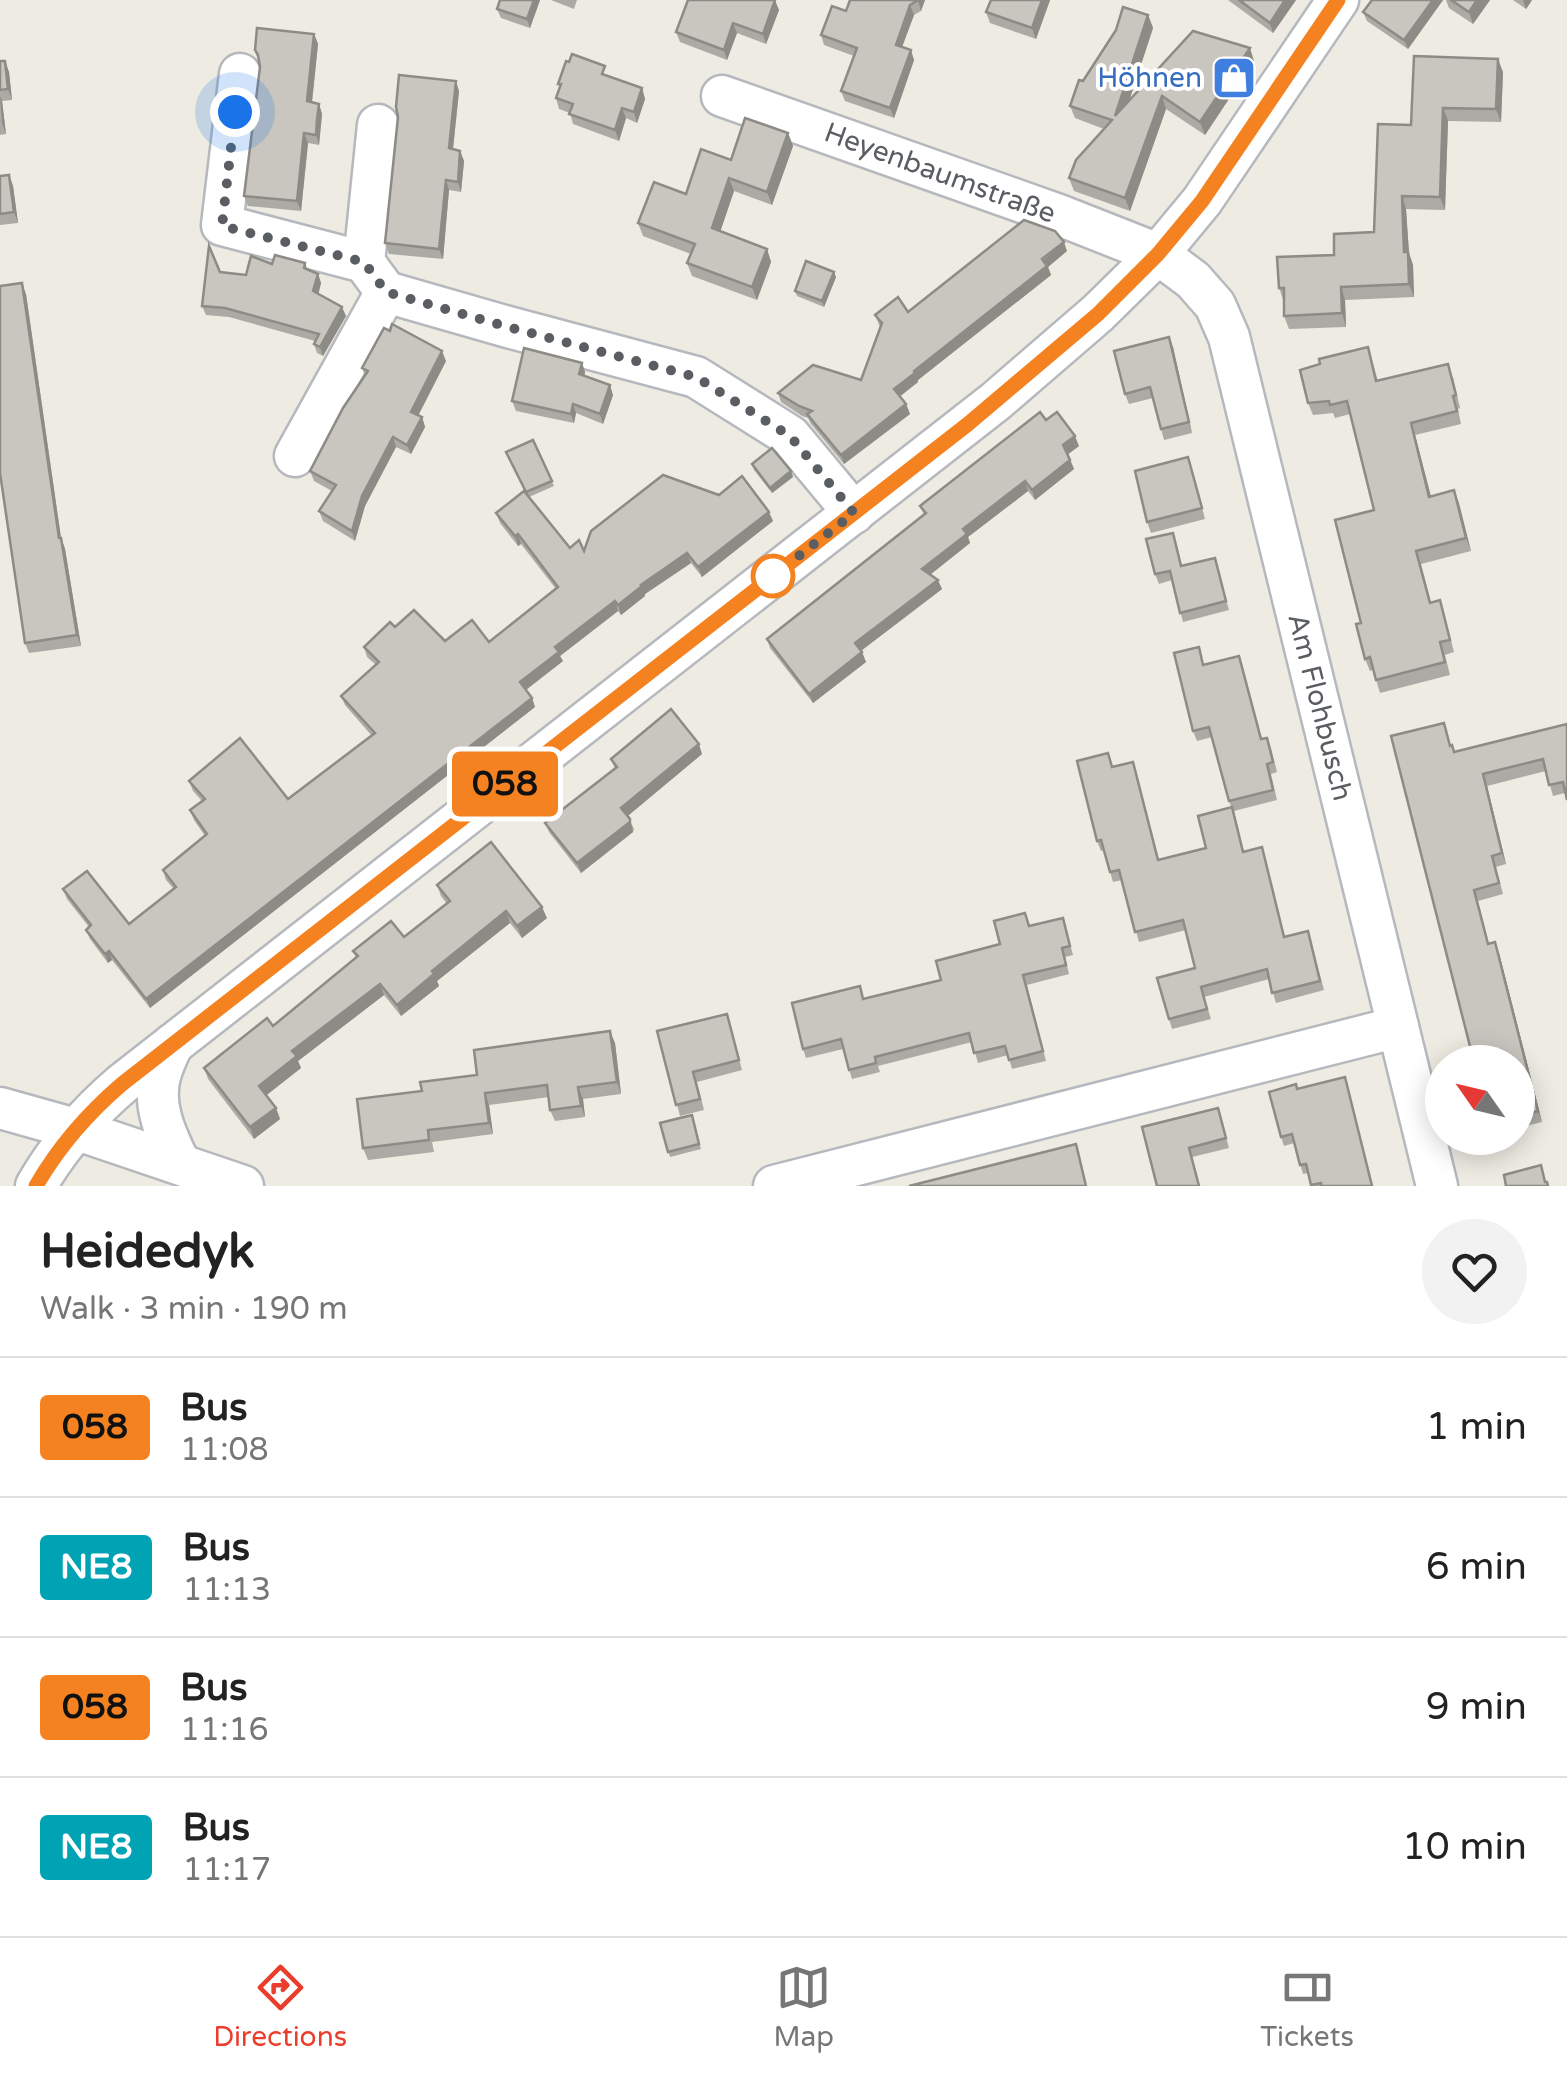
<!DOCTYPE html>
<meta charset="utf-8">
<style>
body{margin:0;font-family:"Varela Round",sans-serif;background:#f2f2f2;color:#222;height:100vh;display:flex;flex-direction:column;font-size:38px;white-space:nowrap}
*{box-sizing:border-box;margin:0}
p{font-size:32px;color:#767676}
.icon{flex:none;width:55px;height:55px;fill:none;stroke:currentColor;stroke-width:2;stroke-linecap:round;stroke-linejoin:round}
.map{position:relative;height:1186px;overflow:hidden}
.sheet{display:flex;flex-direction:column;background:#fff;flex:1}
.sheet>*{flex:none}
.badge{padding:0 20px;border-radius:8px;font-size:35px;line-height:65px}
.needle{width:65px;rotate:304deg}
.fabs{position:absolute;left:1425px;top:1045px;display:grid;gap:20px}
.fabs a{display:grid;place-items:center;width:110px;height:110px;border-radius:50%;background:#fff;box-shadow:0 5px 25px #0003;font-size:50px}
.you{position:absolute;width:50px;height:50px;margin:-25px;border:8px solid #fff;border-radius:50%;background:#1a73e8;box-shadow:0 0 0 15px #1a73e833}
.map>.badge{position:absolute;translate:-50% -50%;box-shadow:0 0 0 5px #fff}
.round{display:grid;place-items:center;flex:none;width:105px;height:105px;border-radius:52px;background:#f2f2f2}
.overview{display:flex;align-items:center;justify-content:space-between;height:170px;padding:0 40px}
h1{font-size:48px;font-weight:700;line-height:75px}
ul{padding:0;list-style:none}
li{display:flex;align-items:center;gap:30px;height:140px;padding:0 40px;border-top:2px solid #e0e0e0}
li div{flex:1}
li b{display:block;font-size:38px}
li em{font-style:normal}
li .badge{min-width:110px;font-weight:700;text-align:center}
.menu{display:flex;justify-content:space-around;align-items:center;height:140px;border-top:2px solid #e0e0e0;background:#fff;font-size:28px;color:#767676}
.menu a{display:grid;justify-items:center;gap:5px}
.menu .active{color:#eb3d2b}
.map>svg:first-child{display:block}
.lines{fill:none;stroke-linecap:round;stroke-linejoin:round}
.street-casing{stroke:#b5b8bd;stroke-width:45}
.street{stroke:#fff;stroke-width:40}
.wall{fill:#acaaa4}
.shaded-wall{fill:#8c8b86}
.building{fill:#c8c6bf;stroke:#8c8b86;stroke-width:2.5}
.line-casing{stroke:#fff;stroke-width:22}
.line{stroke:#f58220;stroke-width:15}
.walk{stroke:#5a5e63;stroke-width:10;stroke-dasharray:0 18}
.stop-dot{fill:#fff;stroke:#f58220;stroke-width:5}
.labels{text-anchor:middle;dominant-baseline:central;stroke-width:8;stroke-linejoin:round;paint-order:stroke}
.shop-label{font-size:28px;fill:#366cbe;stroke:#fff;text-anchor:end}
.street-label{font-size:28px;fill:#5a5e63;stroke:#fff}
</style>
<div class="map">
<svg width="1567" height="1186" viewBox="0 0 1567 1186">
<rect width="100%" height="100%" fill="#eeebe2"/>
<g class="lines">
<defs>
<g id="street">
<polyline points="240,74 222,225 364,262 386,292"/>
<polyline points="722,96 1059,215 1158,254 1193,280 1215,305 1229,337 1437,1186"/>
<polyline points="364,262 378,125"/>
<polyline points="295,456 386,292 508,327 696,377 790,436 854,513"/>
<path d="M173,1044C168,1054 163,1065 160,1076C152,1107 167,1137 180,1164"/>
<polyline points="0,1108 75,1129 243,1186"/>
<path d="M36,1186C59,1146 87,1114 122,1084L996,401L1098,313L1158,254L1202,201L1338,0"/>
<polyline points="774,1186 1398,1027"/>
</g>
</defs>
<!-- street casing -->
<use href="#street" class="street-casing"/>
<!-- street -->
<use href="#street" class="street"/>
</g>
<!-- wall -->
<g class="wall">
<polygon points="500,0 540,0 530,28 501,18 497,9"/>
<polygon points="551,0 577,0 574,9"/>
<polygon points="925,0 921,11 914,15 902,47 914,60 894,118 845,101 841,91 854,56 824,45 821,35 846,11"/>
<polygon points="991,0 1050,0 1036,39 990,23 986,12"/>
<polygon points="1228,0 1296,0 1273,33"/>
<polygon points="1443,0 1408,49 1367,21 1363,12"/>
<polygon points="1446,0 1490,0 1473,24 1449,8"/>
<polygon points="1513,0 1532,0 1526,9"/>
<polygon points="779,10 766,44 737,33 727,60 680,42 676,32"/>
<polygon points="1148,15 1153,28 1129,101 1254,61 1205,135 1166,109 1130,211 1074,191 1069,178 1104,129 1075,118 1070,106 1083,81"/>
<polygon points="314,34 318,44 312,102 319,104 322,114 319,145 308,143 301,211 248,206 244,196 260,67 255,50"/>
<polygon points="0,61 5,61 9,72 12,100 2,101 6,134 0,135"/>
<polygon points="1503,72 1501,122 1448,121 1445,210 1406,209 1409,253 1413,265 1414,297 1345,300 1346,327 1289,329 1284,316 1284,302 1279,288 1374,232 1411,125"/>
<polygon points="609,76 642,88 645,99 637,123 626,118 619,141 573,124 570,113 559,109 556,98 560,87 558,84"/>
<polygon points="459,91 453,149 460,151 464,161 461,192 449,190 443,259 389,254 385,243"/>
<polygon points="788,133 793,146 772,205 734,191 720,232 767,249 771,262 757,300 692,276 687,263 691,254 643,236 638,223 686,194 731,160"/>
<polygon points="9,175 13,186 18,223 0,225 0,176"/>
<polygon points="1067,251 1048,267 1051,275 918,380 918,382 900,396 906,404 910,414 844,464 811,424 808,418 802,416 781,402 778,393 861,380 880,327 875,315 908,312"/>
<polygon points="305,263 308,270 318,274 321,283 318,294 346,316 323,356 317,353 314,344 315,341 229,317 206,315 202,306 220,272 246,275 272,264"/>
<polygon points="836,277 824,307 797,296 795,291"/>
<polygon points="26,294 61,538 65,549 81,646 29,653 25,643"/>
<polygon points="1173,347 1192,433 1164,440 1153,398 1129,404 1125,394"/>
<polygon points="1368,347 1378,381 1453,377 1460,408 1458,409 1461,424 1415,435 1431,496 1454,490 1471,551 1421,564 1431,602 1440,600 1444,613 1454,652 1445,655 1450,675 1380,693 1373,670 1370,671 1365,659 1361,623 1374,510 1350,414 1335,418 1333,413 1313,415 1308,403"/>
<polygon points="446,361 418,415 422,417 425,427 411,454 396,447 365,506 355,541 323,521 319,511 332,491 314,481 310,471 365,376 362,368"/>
<polygon points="582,363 585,372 584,376 613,395 603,424 576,413 574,423 516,411 512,401"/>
<polygon points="1046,420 1079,446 1068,454 1074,469 1035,500 1028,491 968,537 970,543 931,574 942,589 861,651 866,662 813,703 770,648 767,639 924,515 920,506"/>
<polygon points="533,440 554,486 529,497 570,548 584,551 773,521 702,577 691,563 645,594 645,596 621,615 618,611 560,656 563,661 526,690 532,698 535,707 150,1008 112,960 108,963 90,939 86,930 89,927 67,899 63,889 129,924 174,889 166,880 163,870 205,836 194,820 190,810 202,801 193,791 189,781 288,799 372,736 345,705 341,696 376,665 367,657 364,647 395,627 445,641 489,642 556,589 521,544 518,546 500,523 496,513 523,491"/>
<polygon points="752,464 791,471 793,477 772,493 754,470"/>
<polygon points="1192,468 1205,519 1151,533 1147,522"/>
<polygon points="1176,542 1182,566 1215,558 1229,610 1183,622 1172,580 1159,584 1155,574"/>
<polygon points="1239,656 1262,739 1267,738 1271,748 1277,772 1271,774 1277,800 1234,811 1244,852 1262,847 1285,937 1308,931 1324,990 1276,1003 1269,979 1204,997 1211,1019 1172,1029 1169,1019 1195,968 1186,930 1139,942 1122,880 1113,882 1104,850 1101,851 1097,841 1112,767 1136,772 1159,860 1206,848 1231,807 1212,737 1197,741 1193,731 1204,665"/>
<polygon points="1444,723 1451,746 1455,752 1567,724 1565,793 1553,796 1546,771 1487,786 1506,864 1496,867 1503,894 1478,901 1489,944 1499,953 1542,1122 1518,1128 1518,1062 1474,1062"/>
<polygon points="702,754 628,816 634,829 633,832 581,873 549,832 545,823 615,769 611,759"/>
<polygon points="437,885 547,918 522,938 510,923 437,981 439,986 401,1016 384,995 298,1061 301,1068 266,1095 276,1108 280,1119 254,1139 208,1079 204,1068 273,1026 356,958 353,951 404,937 447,904 441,896"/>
<polygon points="1063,918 1073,955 1065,957 1069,974 1027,985 1046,1061 1012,1069 1008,1055 978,1063 972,1042 878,1066 880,1072 852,1079 843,1049 806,1058 803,1049 864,998 941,980 1030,926"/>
<polygon points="727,1014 742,1070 697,1082 704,1110 680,1116 657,1031"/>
<polygon points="615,1043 621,1094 583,1099 585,1117 555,1121 550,1110 549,1097 489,1105 493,1134 432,1142 434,1152 368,1160 363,1148 422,1091 477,1075"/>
<polygon points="1345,1077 1373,1186 1311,1186 1308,1173 1303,1174 1294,1143 1284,1146 1281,1137 1297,1089"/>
<polygon points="1218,1108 1229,1148 1192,1157 1157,1186"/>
<polygon points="692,1115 701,1149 670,1157 660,1123"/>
</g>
<!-- shaded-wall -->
<g class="shaded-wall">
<polygon points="534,0 540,0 530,28 527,19"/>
<polygon points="775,0 779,10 766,44 763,34"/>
<polygon points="918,0 925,0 921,11 918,1"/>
<polygon points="1042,0 1050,0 1036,39 1032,28"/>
<polygon points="1285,0 1296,0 1273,33 1270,23"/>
<polygon points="1433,0 1443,0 1408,49 1404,40"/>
<polygon points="1477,0 1490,0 1473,24 1469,12"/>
<polygon points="1523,0 1532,0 1526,9"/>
<polygon points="910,5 914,15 899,55 896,45"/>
<polygon points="1148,15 1153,28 1120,129 1115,116"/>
<polygon points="733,23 737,33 727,60 724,50"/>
<polygon points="314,34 318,44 311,111 307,101"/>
<polygon points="1250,48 1254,61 1205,135 1200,122"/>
<polygon points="911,50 914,60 894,118 890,108"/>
<polygon points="1498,59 1503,72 1501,122 1496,109"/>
<polygon points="5,61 9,72 12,100 8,89"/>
<polygon points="456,81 459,91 452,158 449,148"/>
<polygon points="642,88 645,99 637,123 634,112"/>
<polygon points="0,96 2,101 6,134 2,123"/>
<polygon points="1162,96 1166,109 1130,211 1125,198"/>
<polygon points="319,104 322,114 319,145 316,135"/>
<polygon points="622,108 626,118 619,141 615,130"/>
<polygon points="1443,108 1448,121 1445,210 1440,197"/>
<polygon points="304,133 308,143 301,211 297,201"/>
<polygon points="788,133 793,146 772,205 767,192"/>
<polygon points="460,151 464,161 461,192 458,182"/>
<polygon points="9,175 13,186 18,223 14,212"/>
<polygon points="729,178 734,191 717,241 712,228"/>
<polygon points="446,180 449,190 443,259 439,249"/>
<polygon points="1402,196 1406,209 1409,253 1413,265 1414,297 1409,284 1404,252"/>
<polygon points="1064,242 1067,251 1048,267 1051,275 918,380 918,382 898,398 894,389"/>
<polygon points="767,249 771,262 757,300 752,287"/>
<polygon points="834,272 836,277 824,307 822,301"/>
<polygon points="318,274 321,283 317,300 313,291"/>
<polygon points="22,283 26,294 61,538 65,549 81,646 77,635 59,538"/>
<polygon points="1341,287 1345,300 1346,327 1342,313"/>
<polygon points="342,307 346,316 323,356 320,347"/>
<polygon points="1169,337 1173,347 1192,433 1189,422"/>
<polygon points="442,351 446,361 415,422 411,412"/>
<polygon points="582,363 585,372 583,384 579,374"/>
<polygon points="610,385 613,395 603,424 600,414"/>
<polygon points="573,404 576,413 574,423 571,414"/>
<polygon points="906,404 910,414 844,464 841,455"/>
<polygon points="422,417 425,427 411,454 407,445"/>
<polygon points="1411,423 1415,435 1434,509 1429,497"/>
<polygon points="1075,436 1079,446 1067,455 1063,445"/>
<polygon points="393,437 396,447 365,506 355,541 352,531 362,496"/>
<polygon points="1070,460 1074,469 1035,500 1032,490"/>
<polygon points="791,471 793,477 772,493 770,488"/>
<polygon points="1025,481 1028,491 968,537 970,543 926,578 922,569 963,529"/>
<polygon points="1454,490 1459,503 1471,551 1466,538"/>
<polygon points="769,512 773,521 702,577 698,567"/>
<polygon points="518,534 521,544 518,546 515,536"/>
<polygon points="687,553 691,563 645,594 645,596 621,615 618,605 641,585"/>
<polygon points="938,580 942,589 858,653 855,643"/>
<polygon points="615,601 618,611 560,656 563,661 523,692 520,682 555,647"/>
<polygon points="862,652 866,662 813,703 809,694"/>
<polygon points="532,698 535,707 150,1008 146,999"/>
<polygon points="699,744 702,754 625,818 621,808"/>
<polygon points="1483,774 1487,786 1506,864 1502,853"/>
<polygon points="630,819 633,832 581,873 577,863"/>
<polygon points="542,907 547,918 522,938 517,926"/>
<polygon points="506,911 510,923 437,981 439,986 401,1016 397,1005 432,971"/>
<polygon points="1495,942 1499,953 1542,1122 1538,1111"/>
<polygon points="109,951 112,960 108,963 105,954"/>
<polygon points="380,984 384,995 298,1061 301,1068 263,1098 259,1086 292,1051"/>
<polygon points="610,1031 615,1043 621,1094 617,1082"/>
<polygon points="578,1087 583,1099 585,1117 581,1106"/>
<polygon points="485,1093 489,1105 493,1134 489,1123"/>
<polygon points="276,1108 280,1119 254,1139 250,1127"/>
</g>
<!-- building -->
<g class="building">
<polygon points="500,0 534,0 527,19 497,9"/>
<polygon points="688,0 775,0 763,34 733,23 724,50 676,32"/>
<polygon points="850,0 918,0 910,5 896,45 911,50 890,108 841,91 857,48 821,35 832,6 846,11"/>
<polygon points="991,0 1042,0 1032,28 986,12"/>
<polygon points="1239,0 1285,0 1270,23"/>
<polygon points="1372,0 1433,0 1404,40 1363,12"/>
<polygon points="1451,0 1477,0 1469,12"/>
<polygon points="1123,7 1148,15 1115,116 1193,31 1250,48 1200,122 1162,96 1125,198 1069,178 1076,160 1112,120 1070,106 1079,80 1083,81 1116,30"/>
<polygon points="257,28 314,34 307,101 319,104 317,119 316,135 304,133 297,201 244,196 260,67 258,55 255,50"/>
<polygon points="572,54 605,66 602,74 642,88 634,112 622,108 615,130 569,114 573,104 556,98 561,84 558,84 566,61 569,62"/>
<polygon points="1414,56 1498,59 1496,109 1443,108 1440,197 1402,196 1404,252 1408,252 1409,284 1341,287 1342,313 1284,316 1284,288 1279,288 1277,257 1334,255 1334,234 1374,232 1378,124 1411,125"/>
<polygon points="0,61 5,61 8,89 0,90"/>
<polygon points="399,75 456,81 449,148 460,151 458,182 446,180 439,249 385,243 398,117 396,107"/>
<polygon points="745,118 788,133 767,192 729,178 712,228 767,249 752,287 687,263 695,244 638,223 654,182 686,194 701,149 731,160"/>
<polygon points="9,175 14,212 0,214 0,176"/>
<polygon points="1024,220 1055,231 1064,242 1042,259 1047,266 914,371 915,373 894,389 906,404 841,455 807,414 812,411 799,406 778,393 813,365 861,380 882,323 875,315 898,297 908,312"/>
<polygon points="209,246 220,272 246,275 251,256 272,264 275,255 305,263 304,268 318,274 313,291 342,307 320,347 314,344 319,334 225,308 202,306"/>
<polygon points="806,261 834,272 822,301 795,291"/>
<polygon points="22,283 59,538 61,538 77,635 25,643 0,473 0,286"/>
<polygon points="392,324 442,351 411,412 422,417 407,445 393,437 362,496 352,531 319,511 336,485 310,471 343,408 368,371 362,368 384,328 390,331"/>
<polygon points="1169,337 1189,422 1161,429 1150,387 1125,394 1114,351"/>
<polygon points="1368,347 1376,381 1448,364 1456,395 1453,396 1457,411 1411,423 1429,497 1454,490 1466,538 1416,551 1430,603 1440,600 1450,640 1440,642 1445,662 1376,680 1370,657 1365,659 1356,624 1361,623 1335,520 1374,510 1347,401 1330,405 1329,401 1308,403 1300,370 1320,364 1319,359"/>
<polygon points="524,348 582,363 579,374 610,385 600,414 573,404 571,414 512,401"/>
<polygon points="1040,412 1046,420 1057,412 1075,436 1063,445 1070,460 1032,490 1025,481 963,529 967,534 922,569 938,580 855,643 862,652 809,694 767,639 926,513 920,506"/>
<polygon points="533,440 552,481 526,492 506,452"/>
<polygon points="772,448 791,471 770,488 752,464"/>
<polygon points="1188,457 1202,508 1147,522 1135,471"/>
<polygon points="663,475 719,495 742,476 769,512 698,567 687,553 641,585 642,586 618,605 615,601 555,647 559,652 520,682 532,698 146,999 109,951 105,954 86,930 91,925 63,889 87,871 129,924 176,887 163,870 207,834 190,810 205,799 189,781 240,738 288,799 375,733 341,696 379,662 364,647 390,622 395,627 414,610 445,641 472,620 489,642 558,587 518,534 515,536 496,513 524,491 570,548 579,540 584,551 591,531"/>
<polygon points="1173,533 1181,566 1215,558 1226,601 1180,613 1170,571 1155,574 1146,539"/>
<polygon points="1199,647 1203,665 1239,656 1261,739 1267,738 1273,762 1267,764 1273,790 1229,801 1209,727 1193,731 1174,653"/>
<polygon points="671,709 699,744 621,808 630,819 630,822 577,863 545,823 617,767 611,759"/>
<polygon points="1444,723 1450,746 1452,745 1454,752 1567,724 1567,800 1563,782 1549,785 1543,759 1483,774 1502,853 1492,856 1499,883 1474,890 1488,944 1495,942 1538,1111 1518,1116 1518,1062 1474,1062 1391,736"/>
<polygon points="1108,753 1112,767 1133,762 1158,860 1206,848 1198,816 1232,807 1243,852 1262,847 1284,937 1308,931 1320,981 1272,993 1267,969 1201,987 1207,1009 1169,1019 1157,978 1195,968 1183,920 1135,932 1119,870 1110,872 1101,840 1097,841 1077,761"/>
<polygon points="491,842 542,907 517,926 506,911 432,971 434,974 397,1005 380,984 292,1051 297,1056 259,1086 276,1108 250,1127 204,1068 267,1018 273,1026 358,956 353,951 391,921 404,937 450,901 437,885"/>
<polygon points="1025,913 1029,926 1063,918 1070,946 1062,948 1066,965 1023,975 1043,1051 1009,1060 1005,1046 974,1053 969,1033 875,1057 876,1063 849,1070 841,1039 803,1049 792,1003 860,986 863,999 941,980 936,961 1000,944 994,921"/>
<polygon points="727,1014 739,1060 693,1072 700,1099 676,1105 657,1031"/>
<polygon points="610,1031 617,1082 578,1087 581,1106 550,1110 547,1085 485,1093 489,1123 428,1130 429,1140 363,1148 357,1099 422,1091 420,1082 477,1075 474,1050"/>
<polygon points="1345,1077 1372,1186 1321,1186 1321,1183 1311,1185 1306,1164 1300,1165 1292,1134 1281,1137 1269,1092 1296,1084 1297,1089"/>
<polygon points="1218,1108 1226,1138 1189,1148 1199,1186 1157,1186 1142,1127"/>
<polygon points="692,1115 699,1144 668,1152 660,1123"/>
<polygon points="1076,1144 1086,1186 909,1186"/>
<polygon points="1541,1165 1545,1182 1547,1182 1548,1186 1506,1186 1504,1175"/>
</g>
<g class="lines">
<defs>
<path id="line" d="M36,1186C59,1146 87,1114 122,1084L968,424L1098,314L1158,254L1202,201L1338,0"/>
</defs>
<!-- line casing -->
<use href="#line" class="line-casing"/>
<!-- line -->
<use href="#line" class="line"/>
<!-- walk -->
<polyline class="walk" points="235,112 222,226 364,262 386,292 508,327 696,377 790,436 854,513 773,576"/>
</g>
<!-- icons -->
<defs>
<symbol id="shop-square" viewBox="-11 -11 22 22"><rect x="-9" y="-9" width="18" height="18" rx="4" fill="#3f7fe0" stroke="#fff"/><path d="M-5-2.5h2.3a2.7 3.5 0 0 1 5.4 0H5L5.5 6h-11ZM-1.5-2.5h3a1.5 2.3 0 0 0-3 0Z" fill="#fff"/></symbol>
</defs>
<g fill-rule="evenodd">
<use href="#shop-square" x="1209" y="53" width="50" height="50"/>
</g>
<!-- markers -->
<circle class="stop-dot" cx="773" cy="576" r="20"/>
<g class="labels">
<!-- shop labels -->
<g class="shop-label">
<text x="1202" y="78">Höhnen</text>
</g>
<!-- street labels -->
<g class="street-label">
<text transform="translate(940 173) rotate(20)">Heyenbaumstraße</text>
<text transform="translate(1320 707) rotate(76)">Am Flohbusch</text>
</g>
</g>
</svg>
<div class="fabs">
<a><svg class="needle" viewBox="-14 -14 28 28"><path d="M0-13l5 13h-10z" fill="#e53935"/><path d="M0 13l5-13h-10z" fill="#767676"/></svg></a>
</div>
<div class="you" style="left:235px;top:112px"></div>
<b class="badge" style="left:505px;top:784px;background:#f58220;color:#111">058</b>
</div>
<section class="sheet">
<div class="overview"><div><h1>Heidedyk</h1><p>Walk · 3 min · 190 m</p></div><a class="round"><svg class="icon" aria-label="heart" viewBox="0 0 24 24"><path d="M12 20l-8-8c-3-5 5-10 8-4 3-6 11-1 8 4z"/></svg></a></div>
<ul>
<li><span class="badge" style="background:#f58220;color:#111">058</span><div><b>Bus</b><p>11:08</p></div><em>1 min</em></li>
<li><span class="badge" style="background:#00a3b4;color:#fff">NE8</span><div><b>Bus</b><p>11:13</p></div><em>6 min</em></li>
<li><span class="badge" style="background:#f58220;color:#111">058</span><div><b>Bus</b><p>11:16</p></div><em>9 min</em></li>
<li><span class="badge" style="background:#00a3b4;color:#fff">NE8</span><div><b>Bus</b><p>11:17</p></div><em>10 min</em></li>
</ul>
</section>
<nav class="menu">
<a class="active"><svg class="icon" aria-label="directions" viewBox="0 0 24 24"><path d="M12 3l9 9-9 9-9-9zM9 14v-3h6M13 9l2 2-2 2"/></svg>Directions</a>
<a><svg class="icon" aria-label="map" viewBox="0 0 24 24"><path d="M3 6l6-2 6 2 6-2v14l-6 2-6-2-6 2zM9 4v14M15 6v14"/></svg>Map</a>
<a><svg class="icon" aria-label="tickets" viewBox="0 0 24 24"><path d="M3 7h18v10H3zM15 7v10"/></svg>Tickets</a>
</nav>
